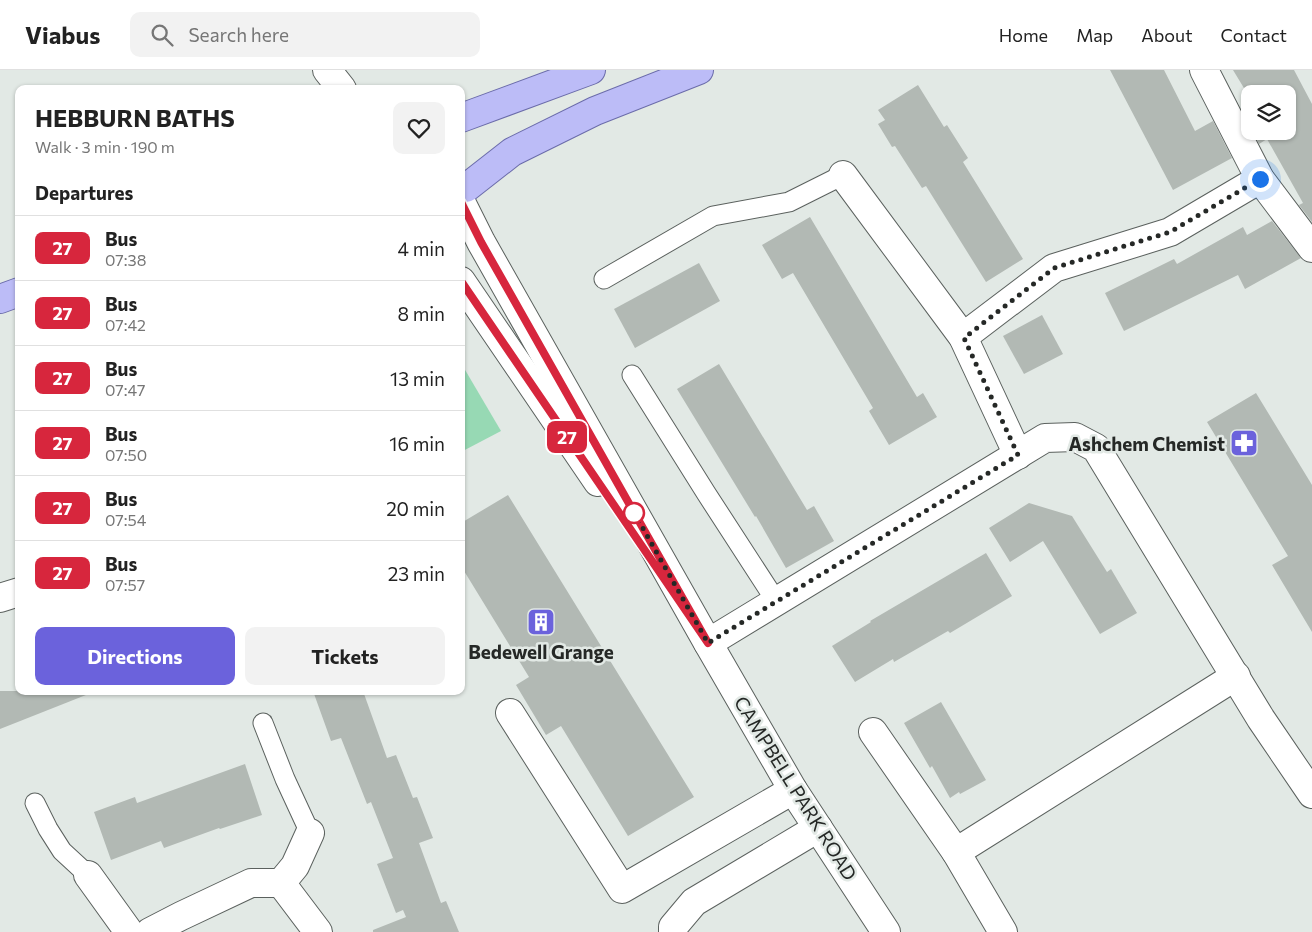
<!DOCTYPE html>
<meta charset="utf-8">
<style>
body{margin:0;font-family:Commissioner,sans-serif;background:#f2f2f2;color:#222;height:100vh;display:flex;flex-direction:column;font-size:19px;white-space:nowrap}
*{box-sizing:border-box;margin:0}
p{font-size:16px;color:#767676}
.icon{flex:none;width:28px;height:28px;fill:none;stroke:currentColor;stroke-width:2;stroke-linecap:round;stroke-linejoin:round}
.map{position:relative;flex:1;overflow:hidden}
.sheet{position:absolute;left:15px;top:15px;width:450px;height:610px;display:flex;flex-direction:column;background:#fff;border-radius:10px;box-shadow:0 1px 4px #0004}
.sheet>*{flex:none}
.badge{padding:0 10px;border-radius:8px;font-size:18px;line-height:32px}
.fabs{position:absolute;left:1241px;top:15px;display:grid;gap:10px}
.fabs a{display:grid;place-items:center;width:55px;height:55px;border-radius:10px;background:#fff;box-shadow:0 1px 4px #0004;font-size:25px}
.you{position:absolute;width:25px;height:25px;margin:-12px;border:4px solid #fff;border-radius:50%;background:#1a73e8;box-shadow:0 0 0 8px #1a73e833}
.map>.badge{position:absolute;translate:-50% -50%;box-shadow:0 0 0 2px #fff}
h2{padding:0 20px;font-size:19px;line-height:45px}
.round{display:grid;place-items:center;flex:none;width:52px;height:52px;border-radius:10px;background:#f2f2f2}
.head{display:flex;align-items:center;justify-content:space-between;height:85px;padding:0 20px}
h1{font-size:24px;font-weight:700;line-height:38px}
.button{display:flex;gap:10px;margin-top:auto;padding:10px 20px}
.button a{flex:1;height:58px;border-radius:10px;background:#6b62dc;color:#fff;font-size:20px;font-weight:700;line-height:58px;text-align:center}
.button a+a{background:#f2f2f2;color:#222}
ul{padding:0;list-style:none}
li{display:flex;align-items:center;gap:15px;height:65px;padding:0 20px;border-top:1px solid #e0e0e0}
li div{flex:1}
li b{display:block;font-size:19px}
li em{font-style:normal}
li .badge{min-width:55px;font-weight:700;text-align:center}
header{display:flex;align-items:center;gap:30px;box-sizing:border-box;height:70px;padding:0 25px;background:#fff;border-bottom:1px solid #e0e0e0}
header strong{font-size:24px}
nav{display:flex;gap:28px;margin-inline-start:auto;font-size:18px}
.search{width:350px;height:45px;background:#f2f2f2;display:flex;align-items:center;gap:12px;box-sizing:border-box;padding:0 18px;border-radius:10px;color:#767676;font-size:19px}
.map>svg:first-child{display:block}
.green{fill:#97d9b4}
.building{fill:#b2b9b4}
.lines{fill:none;stroke-linecap:round;stroke-linejoin:round}
.service-casing{stroke:#5b615e;stroke-width:21}
.minor-casing{stroke:#5b615e;stroke-width:30}
.tertiary-casing{stroke:#5b615e;stroke-width:30}
.primary-casing{stroke:#6b6caa;stroke-width:30}
.service{stroke:#fff;stroke-width:19}
.minor{stroke:#fff;stroke-width:28}
.tertiary{stroke:#fff;stroke-width:28}
.primary{stroke:#bcbcf7;stroke-width:28}
.line-casing{stroke:#fff;stroke-width:11}
.line{stroke:#d7263d;stroke-width:8}
.walk{stroke:#252826;stroke-width:5;stroke-dasharray:0 9}
.stop-dot{fill:#fff;stroke:#d7263d;stroke-width:2.5}
.labels{text-anchor:middle;dominant-baseline:central;stroke-width:5;stroke-linejoin:round;paint-order:stroke}
.poi-label{font-size:19px;font-weight:bold;fill:#252826;stroke:#e2e9e5;text-anchor:end}
.street-label{font-size:19px;fill:#252826;stroke:#e2e9e5}
</style>
<header>
<strong>Viabus</strong>
<div class="search"><svg class="icon" aria-label="search" viewBox="0 0 24 24"><circle cx="10" cy="10" r="6"/><path d="M15 15l6 6"/></svg>Search here</div>
<nav><a>Home</a><a>Map</a><a>About</a><a>Contact</a></nav>
</header>
<div class="map">
<svg width="1312" height="862" viewBox="0 0 1312 862">
<rect width="100%" height="100%" fill="#e2e9e5"/>
<!-- green -->
<polygon class="green" points="461,293 501,361 461,382"/>
<!-- building -->
<g class="building">
<polygon points="1110,0 1164,0 1195,61 1213,51 1232,88 1173,120"/>
<polygon points="1233,0 1294,0 1312,34 1312,152 1299,135 1303,133 1267,69 1259,74 1253,61 1288,61 1288,24 1250,24 1250,28"/>
<polygon points="918,15 944,57 947,55 968,88 963,92 1023,189 986,212 926,116 922,118 895,76 892,77 878,54 885,50 878,40"/>
<polygon points="810,147 917,327 923,323 937,347 889,375 869,341 873,338 793,203 782,209 762,175"/>
<polygon points="1272,151 1301,188 1245,219 1238,205 1124,261 1105,223 1174,189 1177,194 1243,157 1247,165"/>
<polygon points="699,193 720,231 635,278 614,239"/>
<polygon points="1042,245 1063,284 1024,304 1003,266"/>
<polygon points="719,294 807,440 814,436 834,471 786,498 756,446 755,447 677,319"/>
<polygon points="1256,323 1312,415 1312,562 1272,495 1288,486 1207,352"/>
<polygon points="508,425 694,727 628,766 561,656 546,665 516,615 529,607 461,496 461,453"/>
<polygon points="1029,433 1072,446 1107,502 1111,499 1137,543 1100,564 1043,471 1010,492 989,458"/>
<polygon points="986,483 1012,526 950,563 948,561 894,592 893,589 855,612 832,576 871,552 870,551"/>
<polygon points="0,621 91,621 91,623 0,659"/>
<polygon points="313,621 363,621 387,688 396,685 413,728 417,727 433,768 419,773 441,833 446,831 459,862 373,862 373,860 406,847 403,840 396,843 377,794 393,788 371,732 367,734 341,668 331,671"/>
<polygon points="941,632 986,710 960,724 959,722 950,728 932,696 930,698 904,653"/>
<polygon points="245,694 262,745 220,759 219,758 164,778 161,771 111,790 94,742 135,727 137,733"/>
</g>
<g class="lines">
<defs>
<g id="service">
<polyline points="604,209 713,146 789,132 843,105"/>
<polyline points="632,305 706,423 776,531"/>
<polyline points="263,653 285,709 310,763"/>
<polyline points="35,733 48,759 62,781 88,805"/>
</g>
<g id="minor">
<polyline points="327,0 342,19"/>
<polyline points="1204,0 1260,109 1312,178"/>
<polyline points="843,105 963,267 1018,385"/>
<polyline points="963,267 1054,198 1170,162 1260,109"/>
<polyline points="0,528 19,522"/>
<polyline points="708,573 1045,368 1075,367 1096,378 1261,649 1312,724"/>
<polyline points="510,643 622,819 793,720"/>
<polyline points="873,662 956,782 1003,862"/>
<polyline points="956,782 1236,606"/>
<polyline points="88,805 129,862"/>
<polyline points="281,813 295,796 310,763"/>
<polyline points="150,862 181,846 251,813 281,813 318,862"/>
<polyline points="673,862 673,857 694,832 818,758"/>
</g>
<g id="tertiary">
<polyline points="461,132 481,172 708,573 793,720 886,862"/>
<polyline points="461,211 598,412"/>
</g>
<g id="primary">
<polyline points="461,48 591,0"/>
<polyline points="466,118 512,82 595,41 699,0"/>
<polyline points="0,229 19,222"/>
</g>
</defs>
<!-- service casing -->
<use href="#service" class="service-casing"/>
<!-- minor casing -->
<use href="#minor" class="minor-casing"/>
<!-- tertiary casing -->
<use href="#tertiary" class="tertiary-casing"/>
<!-- primary casing -->
<use href="#primary" class="primary-casing"/>
<!-- service -->
<use href="#service" class="service"/>
<!-- minor -->
<use href="#minor" class="minor"/>
<!-- tertiary -->
<use href="#tertiary" class="tertiary"/>
<!-- primary -->
<use href="#primary" class="primary"/>
</g>
<g class="lines">
<defs>
<polyline id="line" points="461,132 481,172 708,573 461,211"/>
</defs>
<!-- line casing -->
<use href="#line" class="line-casing"/>
<!-- line -->
<use href="#line" class="line"/>
<!-- walk -->
<polyline class="walk" points="634,443 632,439 708,573 1018,385 964,268 1054,198 1170,162 1260,109"/>
</g>
<!-- icons -->
<defs>
<symbol id="pharmacy-square" viewBox="-11 -11 22 22"><rect x="-9" y="-9" width="18" height="18" rx="4" fill="#6b62dc" stroke="#e2e9e5"/><path d="M-2-6h4v4h4v4h-4v4h-4v-4h-4v-4h4Z" fill="#fff"/></symbol>
<symbol id="building-square" viewBox="-11 -11 22 22"><rect x="-9" y="-9" width="18" height="18" rx="4" fill="#6b62dc" stroke="#e2e9e5"/><path d="M-4-6H4V6H1V3H-1V6H-4ZM-2.5-4.3h1.7v1.8h-1.7ZM.8-4.3h1.7v1.8H.8ZM-2.5-1h1.7V.8h-1.7ZM.8-1h1.7V.8H.8Z" fill="#fff"/></symbol>
</defs>
<g fill-rule="evenodd">
<use href="#pharmacy-square" x="1228" y="357" width="32" height="32"/>
<use href="#building-square" x="525" y="536" width="32" height="32"/>
</g>
<!-- markers -->
<circle class="stop-dot" cx="634" cy="443" r="10"/>
<g class="labels">
<!-- poi labels -->
<g class="poi-label">
<text x="1225" y="373">Ashchem Chemist</text>
<text x="541" y="581" text-anchor="middle">Bedewell Grange</text>
</g>
<!-- street labels -->
<g class="street-label">
<text transform="translate(796 718) rotate(58)">CAMPBELL PARK ROAD</text>
</g>
</g>
</svg>
<div class="fabs">
<a><svg class="icon" aria-label="layers" viewBox="0 0 24 24"><path d="M12 4l9 5-9 5-9-5zM3 14l9 5 9-5"/></svg></a>
</div>
<div class="you" style="left:1260px;top:109px"></div>
<b class="badge" style="left:567px;top:367px;background:#d7263d;color:#fff">27</b>
<section class="sheet">
<div class="head"><div><h1>HEBBURN BATHS</h1><p>Walk · 3 min · 190 m</p></div><a class="round"><svg class="icon" aria-label="heart" viewBox="0 0 24 24"><path d="M12 20l-8-8c-3-5 5-10 8-4 3-6 11-1 8 4z"/></svg></a></div>
<h2>Departures</h2>
<ul>
<li><span class="badge" style="background:#d7263d;color:#fff">27</span><div><b>Bus</b><p>07:38</p></div><em>4 min</em></li>
<li><span class="badge" style="background:#d7263d;color:#fff">27</span><div><b>Bus</b><p>07:42</p></div><em>8 min</em></li>
<li><span class="badge" style="background:#d7263d;color:#fff">27</span><div><b>Bus</b><p>07:47</p></div><em>13 min</em></li>
<li><span class="badge" style="background:#d7263d;color:#fff">27</span><div><b>Bus</b><p>07:50</p></div><em>16 min</em></li>
<li><span class="badge" style="background:#d7263d;color:#fff">27</span><div><b>Bus</b><p>07:54</p></div><em>20 min</em></li>
<li><span class="badge" style="background:#d7263d;color:#fff">27</span><div><b>Bus</b><p>07:57</p></div><em>23 min</em></li>
</ul>
<div class="button"><a>Directions</a><a>Tickets</a></div>
</section>
</div>
